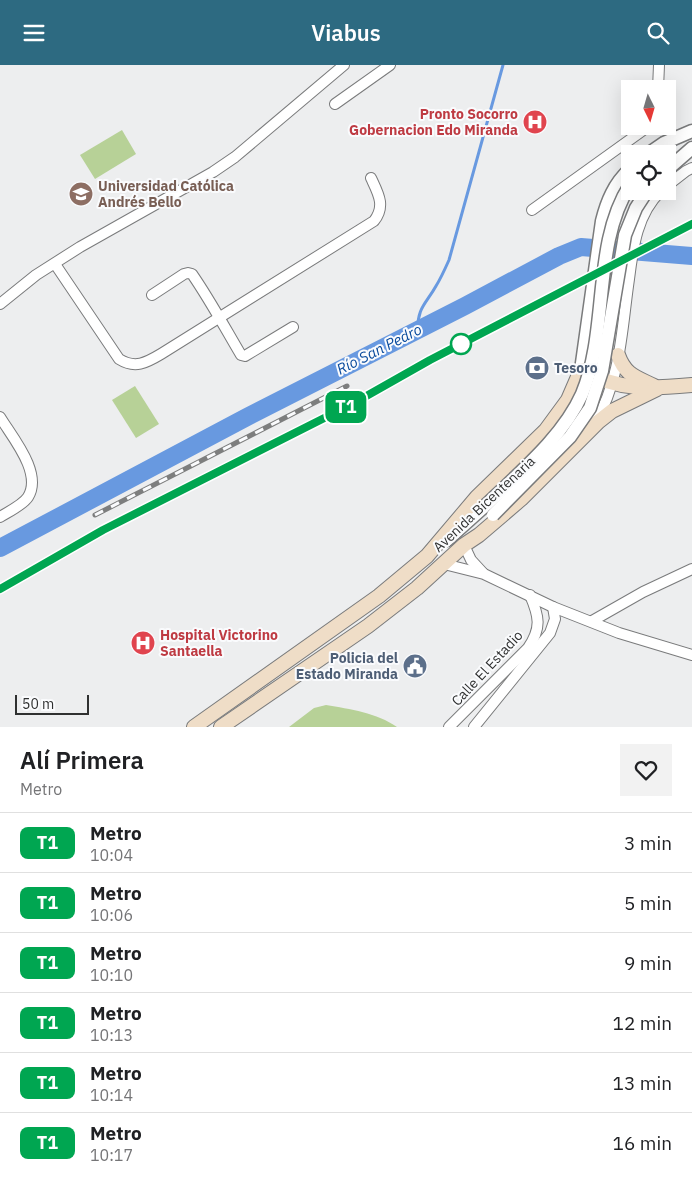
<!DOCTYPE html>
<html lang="es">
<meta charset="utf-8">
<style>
body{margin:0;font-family:"IBM Plex Sans",sans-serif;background:#f2f2f2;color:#202124;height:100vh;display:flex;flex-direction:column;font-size:19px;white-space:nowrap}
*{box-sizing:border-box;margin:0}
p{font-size:16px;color:#757577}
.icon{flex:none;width:28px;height:28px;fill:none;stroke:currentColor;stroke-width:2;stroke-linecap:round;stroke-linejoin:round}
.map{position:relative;height:662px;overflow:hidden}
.side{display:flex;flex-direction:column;background:#fff;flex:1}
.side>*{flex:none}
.badge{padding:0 10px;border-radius:8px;font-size:18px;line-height:32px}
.needle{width:32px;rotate:175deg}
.fabs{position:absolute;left:621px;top:15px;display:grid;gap:10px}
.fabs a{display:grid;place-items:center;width:55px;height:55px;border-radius:0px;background:#fff;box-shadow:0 5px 20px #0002;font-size:25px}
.scale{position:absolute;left:15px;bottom:12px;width:74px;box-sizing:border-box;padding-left:5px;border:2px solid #2f3030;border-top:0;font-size:14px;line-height:18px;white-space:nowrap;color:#2f3030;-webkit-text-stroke:4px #fafbfd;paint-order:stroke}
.map>.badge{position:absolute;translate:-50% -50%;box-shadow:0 0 0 2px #fff}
.round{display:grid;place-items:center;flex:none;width:52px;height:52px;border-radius:0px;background:#f2f2f2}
.overview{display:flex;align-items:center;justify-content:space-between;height:85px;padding:0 20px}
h1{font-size:24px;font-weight:600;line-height:38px}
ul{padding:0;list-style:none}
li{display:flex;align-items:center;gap:15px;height:60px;padding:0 20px;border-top:1px solid #e0e0e0}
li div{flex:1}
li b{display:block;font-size:19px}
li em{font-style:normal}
li .badge{min-width:55px;font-weight:700;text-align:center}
header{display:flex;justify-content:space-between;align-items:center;height:65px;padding:0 20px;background:#2d6a81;color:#fff;font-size:22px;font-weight:600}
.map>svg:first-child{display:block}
.green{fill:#b7d197}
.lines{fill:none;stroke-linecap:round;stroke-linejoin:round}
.stream{stroke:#6899e0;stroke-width:3}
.river{stroke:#6899e0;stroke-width:18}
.minor-casing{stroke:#7a7b7c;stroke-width:12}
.tertiary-casing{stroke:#7a7b7c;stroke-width:15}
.secondary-casing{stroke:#7a7b7c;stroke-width:16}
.minor{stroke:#fff;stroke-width:10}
.tertiary{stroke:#fff;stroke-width:12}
.secondary{stroke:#efddc7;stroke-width:14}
.rail-casing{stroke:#7d7e7e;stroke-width:5}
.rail{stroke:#fafbfd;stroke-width:3;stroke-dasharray:9;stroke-linecap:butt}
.tertiary-bridge-casing{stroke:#7a7b7c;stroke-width:15;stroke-linecap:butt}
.tertiary-bridge{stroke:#fff;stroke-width:12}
.line-casing{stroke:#fff;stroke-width:11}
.line{stroke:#00a651;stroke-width:8}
.stop-dot{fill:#fff;stroke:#00a651;stroke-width:2.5}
.labels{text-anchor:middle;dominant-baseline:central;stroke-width:4;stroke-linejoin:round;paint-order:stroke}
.health-label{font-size:14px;font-weight:bold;fill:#be3a42;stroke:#fafbfd;text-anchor:end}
.education-label{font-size:14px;font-weight:bold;fill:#785e54;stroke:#fafbfd;text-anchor:start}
.service-label{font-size:14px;font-weight:bold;fill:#4e5e75;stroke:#fafbfd;text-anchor:start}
.street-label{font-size:14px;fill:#2f3030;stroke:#fafbfd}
.water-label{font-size:15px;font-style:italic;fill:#07499c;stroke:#fafbfd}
</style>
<header><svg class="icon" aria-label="menu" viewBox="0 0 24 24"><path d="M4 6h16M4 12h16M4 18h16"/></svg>Viabus<svg class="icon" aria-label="search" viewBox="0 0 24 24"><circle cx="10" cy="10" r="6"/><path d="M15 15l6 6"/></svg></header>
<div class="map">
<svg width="692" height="662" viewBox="0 0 692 662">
<rect width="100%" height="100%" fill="#edeeef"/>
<!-- green -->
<g class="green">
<polygon points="122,65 136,89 95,114 80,90"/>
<polygon points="135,321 159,359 136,373 112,335"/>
<path d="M326,640C350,644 377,648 397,662H289L314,643Z"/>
</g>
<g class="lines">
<!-- stream -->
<path class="stream" d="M418,265C417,243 426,239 436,221C441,213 445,204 449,195L503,0"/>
<!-- river -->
<polyline class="river" points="0,483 247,352 465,241 559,191 581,182 692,191"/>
<defs>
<g id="minor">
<polyline points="658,24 659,0"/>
<polyline points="335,39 390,0"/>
<polyline points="668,120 686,106 692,103"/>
<polyline points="532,145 649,61"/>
<path d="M55,199L119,294C135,304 146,298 161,289L374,156C386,141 378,128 371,113"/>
<path d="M152,230L184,209L188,208L192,209C210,235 225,263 241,290L245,291L293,262"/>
<polyline points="0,239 36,210 80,182 213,107 235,92 344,0"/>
<path d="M0,352C12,372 43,408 28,432C23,440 8,447 0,452"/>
<path d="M595,357C621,316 622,261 629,214C633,182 637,149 661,126"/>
<polyline points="464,480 471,495 483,508"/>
<polyline points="444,499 484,509 553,542 619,568 692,590"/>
<polyline points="592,556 643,527 692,504"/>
<path d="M449,662L528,583C542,563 539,551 530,530"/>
<polyline points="474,662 550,568 555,554 553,542"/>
</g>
<g id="tertiary">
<polyline points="648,89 664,78 692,66"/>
<polyline points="668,104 692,83"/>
<path d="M581,305L602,156C607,136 614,119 630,104"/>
<polyline points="447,475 486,440"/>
</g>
<g id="secondary">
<path d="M618,290C625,310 636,312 654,321"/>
<path d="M194,662L379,531L427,491L477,432L546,365L568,335L581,305C620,326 649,324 692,320"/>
<polyline points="221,662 368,561 417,523 464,480 479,470 521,434 598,357 612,346 657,324"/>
</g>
</defs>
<!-- minor casing -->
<use href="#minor" class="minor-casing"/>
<!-- tertiary casing -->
<use href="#tertiary" class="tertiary-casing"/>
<!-- secondary casing -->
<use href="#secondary" class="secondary-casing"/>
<!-- minor -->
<use href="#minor" class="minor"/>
<!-- tertiary -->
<use href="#tertiary" class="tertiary"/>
<!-- secondary -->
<use href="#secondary" class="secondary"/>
<defs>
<g id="rail">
<polyline points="95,450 347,321"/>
<polyline points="103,465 356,337"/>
</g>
</defs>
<!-- rail casing -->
<use href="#rail" class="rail-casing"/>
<!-- rail -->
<use href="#rail" class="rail"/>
<defs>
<g id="tertiary-bridge">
<path d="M486,440C519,408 563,372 582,329C609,265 592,179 630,120"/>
<polyline points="493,450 570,372 590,343 602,306 625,170 636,143 647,126"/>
</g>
</defs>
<!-- tertiary-bridge casing -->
<use href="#tertiary-bridge" class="tertiary-bridge-casing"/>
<!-- tertiary-bridge -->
<use href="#tertiary-bridge" class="tertiary-bridge"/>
</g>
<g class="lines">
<defs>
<polyline id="line" points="0,524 103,465 354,338 430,295 692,159"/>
</defs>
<!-- line casing -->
<use href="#line" class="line-casing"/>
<!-- line -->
<use href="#line" class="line"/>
</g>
<!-- icons -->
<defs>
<symbol id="hospital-disc" viewBox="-11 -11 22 22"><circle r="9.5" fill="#e0444e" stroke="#fafbfd"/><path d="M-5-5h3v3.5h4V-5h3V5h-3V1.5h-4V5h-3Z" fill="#fff"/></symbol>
<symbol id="university-disc" viewBox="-11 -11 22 22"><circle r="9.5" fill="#8d6e63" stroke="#fafbfd"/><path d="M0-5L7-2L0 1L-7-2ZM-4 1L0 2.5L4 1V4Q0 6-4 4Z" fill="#fff"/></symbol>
<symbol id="bank-disc" viewBox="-11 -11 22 22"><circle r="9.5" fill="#5c6f8a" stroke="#fafbfd"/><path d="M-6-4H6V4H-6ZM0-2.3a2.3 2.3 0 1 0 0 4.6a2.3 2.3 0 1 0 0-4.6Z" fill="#fff"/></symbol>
<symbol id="civic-disc" viewBox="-11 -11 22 22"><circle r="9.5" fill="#5c6f8a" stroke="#fafbfd"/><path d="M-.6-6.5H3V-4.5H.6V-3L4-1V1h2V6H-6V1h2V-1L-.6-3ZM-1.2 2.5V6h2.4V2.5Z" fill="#fff"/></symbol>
</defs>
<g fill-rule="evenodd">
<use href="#hospital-disc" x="521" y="43" width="28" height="28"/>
<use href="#university-disc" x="67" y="115" width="28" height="28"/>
<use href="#bank-disc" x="523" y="289" width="28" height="28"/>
<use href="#hospital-disc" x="129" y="564" width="28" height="28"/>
<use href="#civic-disc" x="401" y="587" width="28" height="28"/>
</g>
<!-- markers -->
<circle class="stop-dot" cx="461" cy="279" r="10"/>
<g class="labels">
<!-- health labels -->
<g class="health-label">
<text x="518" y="49">Pronto Socorro<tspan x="518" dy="16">Gobernacion Edo Miranda</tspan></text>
<text x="160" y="570" text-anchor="start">Hospital Victorino<tspan x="160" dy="16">Santaella</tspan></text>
</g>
<!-- education labels -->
<g class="education-label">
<text x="98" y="121">Universidad Católica<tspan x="98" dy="16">Andrés Bello</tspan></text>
</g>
<!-- service labels -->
<g class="service-label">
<text x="554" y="303">Tesoro</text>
<text x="398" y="593" text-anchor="end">Policia del<tspan x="398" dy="16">Estado Miranda</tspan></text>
</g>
<!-- street labels -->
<g class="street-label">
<text transform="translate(484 439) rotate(-43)">Avenida Bicentenaria</text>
<text transform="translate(487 603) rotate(-47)">Calle El Estadio</text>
</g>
<!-- water labels -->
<g class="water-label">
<text transform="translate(379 284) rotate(-27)">Río San Pedro</text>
</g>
</g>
</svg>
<div class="fabs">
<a><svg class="needle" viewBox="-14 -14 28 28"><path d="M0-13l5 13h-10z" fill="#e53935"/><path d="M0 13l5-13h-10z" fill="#757577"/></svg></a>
<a><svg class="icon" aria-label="locate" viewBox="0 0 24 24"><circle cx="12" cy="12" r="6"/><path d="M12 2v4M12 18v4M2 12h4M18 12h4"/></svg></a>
</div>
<div class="scale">50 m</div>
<b class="badge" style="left:346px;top:342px;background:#00a651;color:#fff">T1</b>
</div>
<section class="side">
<div class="overview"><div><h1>Alí Primera</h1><p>Metro</p></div><a class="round"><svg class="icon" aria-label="heart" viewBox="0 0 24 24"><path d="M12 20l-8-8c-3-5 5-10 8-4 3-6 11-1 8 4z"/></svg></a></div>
<ul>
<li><span class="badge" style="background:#00a651;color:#fff">T1</span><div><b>Metro</b><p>10:04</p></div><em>3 min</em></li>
<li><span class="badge" style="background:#00a651;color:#fff">T1</span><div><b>Metro</b><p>10:06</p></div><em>5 min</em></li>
<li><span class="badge" style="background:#00a651;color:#fff">T1</span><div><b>Metro</b><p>10:10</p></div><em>9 min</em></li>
<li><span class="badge" style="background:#00a651;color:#fff">T1</span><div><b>Metro</b><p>10:13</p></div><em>12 min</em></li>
<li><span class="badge" style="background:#00a651;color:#fff">T1</span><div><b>Metro</b><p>10:14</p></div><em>13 min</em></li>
<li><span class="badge" style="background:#00a651;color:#fff">T1</span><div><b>Metro</b><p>10:17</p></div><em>16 min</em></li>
</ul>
</section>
